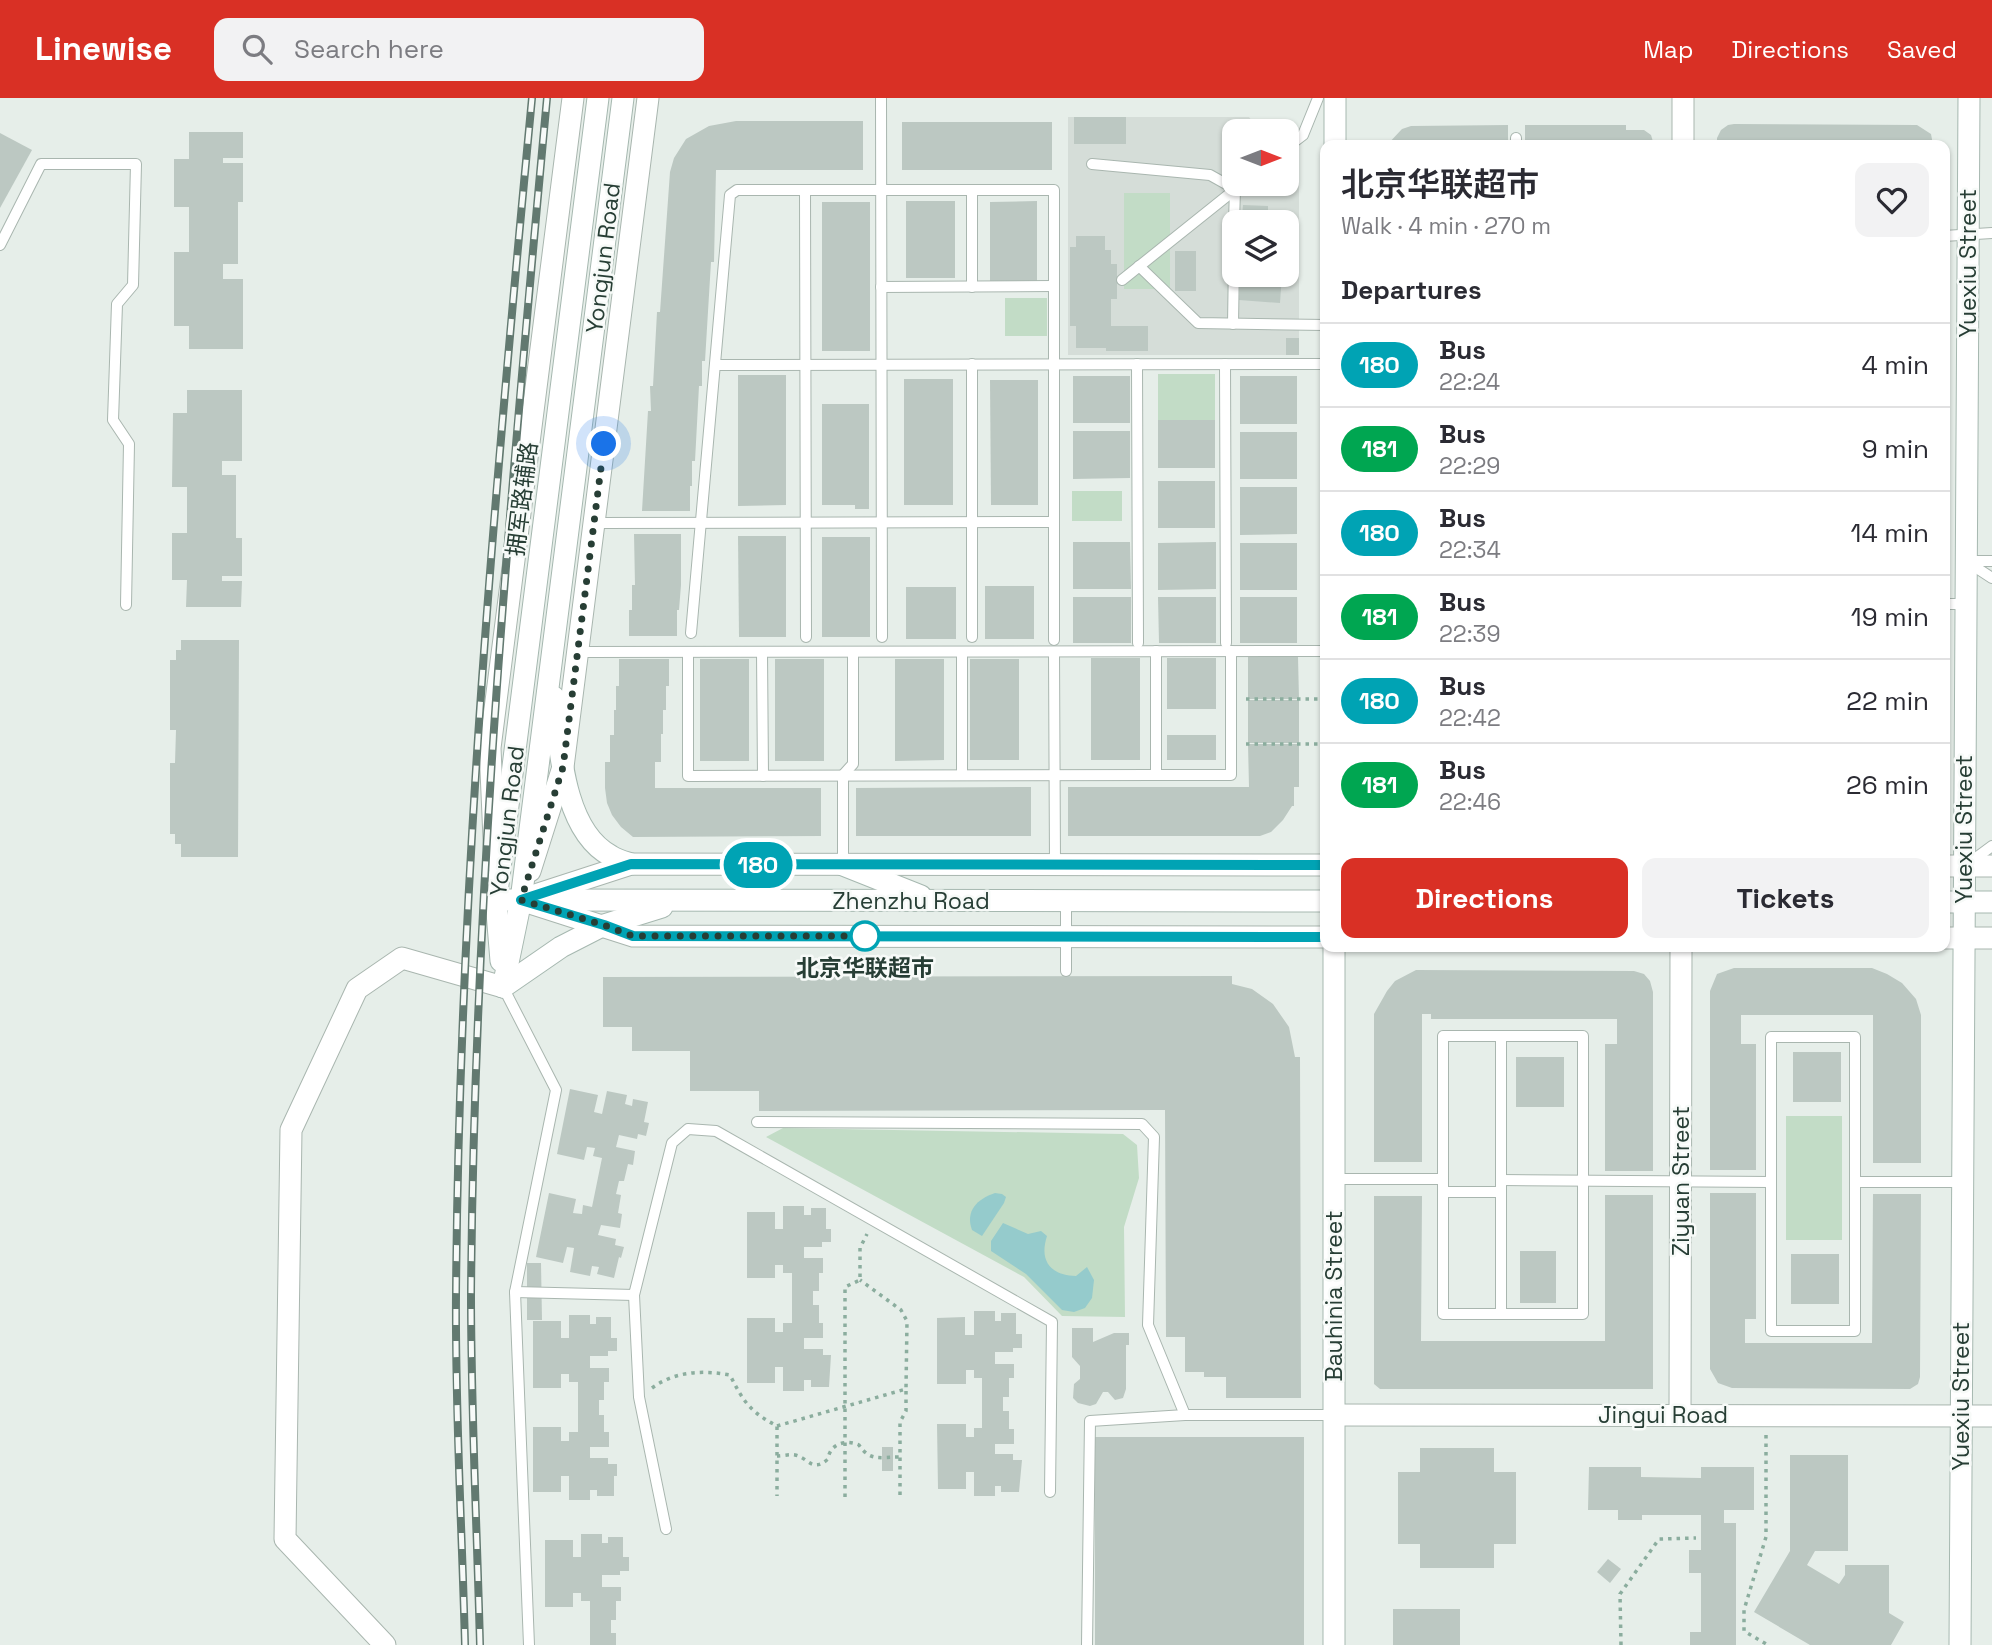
<!DOCTYPE html>
<meta charset="utf-8">
<style>
body{margin:0;font-family:"Space Grotesk","Noto Sans SC",sans-serif;background:#f2f2f3;color:#2b2b33;height:100vh;display:flex;flex-direction:column;font-size:26px;white-space:nowrap}
*{box-sizing:border-box;margin:0}
p{font-size:23px;color:#7c7c81}
.icon{flex:none;width:38px;height:38px;fill:none;stroke:currentColor;stroke-width:2;stroke-linecap:round;stroke-linejoin:round}
.map{position:relative;flex:1;overflow:hidden}
.drawer{position:absolute;left:1320px;top:42px;width:630px;height:812px;display:flex;flex-direction:column;background:#fff;border-radius:14px;box-shadow:0 2px 5px #0004}
.drawer>*{flex:none}
.badge{padding:0 14px;border-radius:23px;font-size:24px;line-height:46px}
.needle{width:46px;rotate:90deg}
.controls{position:absolute;left:1222px;top:21px;display:grid;gap:14px}
.controls a{display:grid;place-items:center;width:77px;height:77px;border-radius:14px;background:#fff;box-shadow:0 2px 5px #0004;font-size:35px}
.you{position:absolute;width:35px;height:35px;margin:-18px;border:5px solid #fff;border-radius:50%;background:#1a73e8;box-shadow:0 0 0 10px #1a73e833}
.map>.badge{position:absolute;translate:-50% -50%;box-shadow:0 0 0 4px #fff}
h2{padding:0 21px;font-size:26px;line-height:63px}
.round{display:grid;place-items:center;flex:none;width:74px;height:74px;border-radius:14px;background:#f2f2f3}
.overview{display:flex;align-items:center;justify-content:space-between;height:119px;padding:0 21px}
h1{font-size:33px;font-weight:600;line-height:52px}
.button{display:flex;gap:14px;margin-top:auto;padding:14px 21px}
.button a{flex:1;height:80px;border-radius:14px;background:#d93025;color:#fff;font-size:28px;font-weight:600;line-height:80px;text-align:center}
.button a+a{background:#f2f2f3;color:#2b2b33}
ul{padding:0;list-style:none}
li{display:flex;align-items:center;gap:21px;height:84px;padding:0 21px;border-top:2px solid #e1e1e2}
li div{flex:1}
li b{display:block;font-size:26px}
li em{font-style:normal}
li .badge{min-width:77px;font-weight:700;text-align:center}
header{display:flex;align-items:center;gap:42px;box-sizing:border-box;height:98px;padding:0 35px;background:#d93025;color:#fff}
header strong{font-size:33px}
nav{display:flex;gap:38px;margin-inline-start:auto;font-size:24px}
.search{width:490px;height:63px;background:#f2f2f3;display:flex;align-items:center;gap:18px;box-sizing:border-box;padding:0 24px;border-radius:14px;color:#7c7c81;font-size:26px}
.map>svg:first-child{display:block}
.built{fill:#d5ddd8;fill-rule:evenodd}
.green{fill:#c2dcc6}
.water{fill:#95cbcc}
.building{fill:#bcc8c2}
.lines{fill:none;stroke-linecap:round;stroke-linejoin:round}
.lane-casing{stroke:#a9b6af;stroke-width:12}
.street-casing{stroke:#a9b6af;stroke-width:23}
.secondary-casing{stroke:#a6b8b0;stroke-width:23}
.path{stroke:#8bad9e;stroke-width:3.5;stroke-dasharray:3.5 5;stroke-linecap:butt}
.lane{stroke:#fff;stroke-width:10}
.street{stroke:#fff;stroke-width:21}
.secondary{stroke:#fff;stroke-width:21}
.rail-casing{stroke:#627970;stroke-width:8}
.rail{stroke:#f7faf8;stroke-width:5;stroke-dasharray:16;stroke-linecap:butt}
.line-casing{stroke:#fff;stroke-width:16}
.line{stroke:#00a3b4;stroke-width:10}
.walk{stroke:#273e35;stroke-width:7;stroke-dasharray:0 12.6}
.stop-dot{fill:#fff;stroke:#00a3b4;stroke-width:3.5}
.labels{text-anchor:middle;dominant-baseline:central;stroke-width:5;stroke-linejoin:round;paint-order:stroke}
.street-label{font-size:23px;fill:#273e35;stroke:#f7faf8}
.stop-label{font-size:23px;font-weight:bold;fill:#273e35;stroke:#f7faf8}
</style>
<header>
<strong>Linewise</strong>
<div class="search"><svg class="icon" aria-label="search" viewBox="0 0 24 24"><circle cx="10" cy="10" r="6"/><path d="M15 15l6 6"/></svg>Search here</div>
<nav><a>Map</a><a>Directions</a><a>Saved</a></nav>
</header>
<div class="map">
<svg width="1992" height="1547" viewBox="0 0 1992 1547">
<rect width="100%" height="100%" fill="#e6eee9"/>
<!-- built -->
<path class="built" d="M1068,19H1074V46H1125L1126,19H1249L1260,33H1234V86H1286V66L1299,82V257H1068ZM1234,124H1286V177H1234Z"/>
<!-- green -->
<g class="green">
<rect x="1124" y="95" width="46" height="96"/>
<rect x="1005" y="200" width="42" height="38"/>
<rect x="1158" y="276" width="57" height="46"/>
<rect x="1072" y="393" width="50" height="30"/>
<rect x="1786" y="1018" width="56" height="124"/>
<polygon points="783,1030 1123,1036 1137,1047 1139,1080 1124,1129 1125,1219 1062,1218 1024,1179 766,1039"/>
</g>
<!-- water -->
<g class="water">
<path d="M995,1095L1002,1096L1006,1099L1004,1105L982,1138L972,1132C965,1113 977,1101 995,1095Z"/>
<path d="M1003,1125L1028,1136L1041,1133L1047,1138C1039,1163 1050,1177 1076,1178L1087,1169L1094,1182L1092,1200L1085,1210L1074,1214L1062,1212L1026,1176L991,1153V1143Z"/>
</g>
<!-- building -->
<g class="building">
<rect x="1074" y="19" width="52" height="27"/>
<polygon points="736,23 863,23 863,72 716,72 714,164 711,164 705,263 702,263 702,288 699,288 695,363 692,363 692,388 690,388 690,413 642,413 648,313 651,313 650,288 653,288 657,214 660,214 670,74 674,60 686,41 709,28"/>
<rect x="902" y="24" width="150" height="48"/>
<polygon points="1734,26 1917,27 1931,36 1933,47 1717,47 1717,40 1721,32 1728,27"/>
<polygon points="1508,27 1508,47 1387,47 1402,31 1411,28"/>
<polygon points="1525,27 1626,27 1626,32 1644,32 1651,37 1654,47 1525,47"/>
<polygon points="189,34 243,34 243,60 223,60 223,65 243,65 243,104 238,104 238,166 223,166 223,181 243,181 243,251 189,251 189,228 174,228 174,154 189,154 189,109 174,109 174,61 189,61"/>
<polygon points="0,35 32,52 0,110"/>
<polygon points="1286,66 1295,77 1286,84"/>
<rect x="906" y="103" width="49" height="77"/>
<polygon points="1037,103 1037,185 990,185 990,104"/>
<rect x="822" y="104" width="48" height="149"/>
<polygon points="1243,107 1268,108 1268,124 1249,124 1250,118 1242,118"/>
<polygon points="1076,138 1105,138 1105,152 1111,152 1111,166 1117,166 1117,201 1111,201 1111,228 1148,228 1148,253 1106,253 1106,250 1076,250 1076,228 1070,228 1070,149 1076,149"/>
<rect x="1175" y="153" width="21" height="40"/>
<polygon points="1241,177 1282,177 1280,205 1239,202"/>
<rect x="1286" y="240" width="13" height="17"/>
<polygon points="738,277 786,277 786,407 738,408"/>
<rect x="1073" y="278" width="57" height="47"/>
<rect x="1240" y="278" width="57" height="48"/>
<rect x="904" y="281" width="49" height="126"/>
<polygon points="990,282 1038,282 1038,407 991,407"/>
<polygon points="187,292 242,292 242,363 222,363 222,377 236,377 236,440 242,440 242,478 222,478 222,483 242,483 241,509 186,509 187,482 172,482 172,435 187,435 187,389 172,389 173,315 187,315"/>
<polygon points="822,306 869,306 869,411 855,411 855,407 822,407"/>
<rect x="1158" y="322" width="57" height="48"/>
<polygon points="1073,333 1130,333 1130,380 1073,381"/>
<rect x="1240" y="334" width="57" height="47"/>
<rect x="1158" y="383" width="57" height="47"/>
<polygon points="1240,389 1297,389 1297,436 1240,437"/>
<polygon points="634,436 681,436 681,487 679,512 677,512 677,538 629,538 629,512 632,512 632,487 635,487"/>
<polygon points="738,438 786,438 786,539 739,539"/>
<rect x="822" y="439" width="48" height="100"/>
<polygon points="1073,444 1130,444 1131,491 1073,491"/>
<polygon points="1216,444 1216,491 1158,492 1158,445"/>
<rect x="1240" y="445" width="57" height="47"/>
<rect x="985" y="488" width="49" height="53"/>
<rect x="906" y="489" width="50" height="52"/>
<rect x="1073" y="499" width="58" height="46"/>
<polygon points="1158,499 1216,499 1216,545 1159,545"/>
<rect x="1240" y="499" width="57" height="46"/>
<polygon points="181,542 239,542 238,759 181,759 181,746 175,746 175,736 170,736 170,665 175,665 176,632 170,632 170,562 176,562 176,552 181,552"/>
<polygon points="1248,559 1298,559 1299,601 1248,601"/>
<rect x="1091" y="560" width="49" height="102"/>
<rect x="1167" y="560" width="49" height="51"/>
<polygon points="619,561 669,561 669,588 666,588 666,612 663,612 663,636 661,636 661,664 655,664 655,690 821,690 821,738 633,739 621,729 612,717 607,705 605,690 605,664 610,664 610,637 614,637 614,612 616,612 616,588 619,588"/>
<rect x="700" y="561" width="49" height="102"/>
<rect x="775" y="561" width="49" height="102"/>
<polygon points="895,561 944,561 944,662 895,663"/>
<rect x="970" y="561" width="49" height="101"/>
<rect x="1248" y="602" width="51" height="43"/>
<rect x="1167" y="637" width="49" height="25"/>
<polygon points="1248,646 1299,646 1299,689 1294,689 1294,708 1292,708 1283,722 1271,734 1260,738 1068,738 1068,689 1249,689"/>
<polygon points="1031,689 1031,738 856,738 856,690"/>
<polygon points="1734,870 1872,870 1887,876 1902,885 1916,901 1921,917 1921,1065 1873,1065 1873,917 1741,917 1741,946 1756,946 1756,1072 1710,1072 1710,893 1717,876"/>
<polygon points="1416,872 1634,873 1644,876 1650,883 1653,894 1653,1073 1605,1073 1605,946 1617,946 1617,921 1431,921 1431,916 1422,916 1422,1064 1374,1064 1374,916 1387,893 1395,883"/>
<polygon points="1232,878 1232,886 1252,891 1273,906 1289,929 1295,959 1300,959 1301,1300 1226,1300 1226,1279 1204,1279 1204,1274 1185,1274 1185,1239 1166,1239 1165,1012 759,1013 759,993 690,993 690,953 632,953 632,929 603,929 603,879"/>
<rect x="1793" y="954" width="48" height="50"/>
<rect x="1516" y="959" width="48" height="50"/>
<polygon points="570,991 598,997 594,1014 602,1016 607,993 627,997 625,1006 632,1008 633,1001 648,1004 644,1024 649,1025 646,1038 638,1036 637,1041 619,1037 616,1049 635,1053 633,1067 628,1066 624,1083 619,1083 616,1096 621,1097 618,1115 622,1116 620,1130 601,1127 598,1137 616,1141 615,1147 624,1149 621,1160 619,1159 614,1180 597,1176 599,1169 592,1168 590,1178 570,1174 574,1150 567,1149 563,1165 536,1159 549,1095 576,1101 573,1115 582,1116 583,1107 592,1109 602,1060 593,1058 595,1050 587,1049 584,1062 557,1056"/>
<polygon points="1710,1095 1756,1095 1756,1221 1745,1221 1745,1245 1872,1245 1873,1096 1921,1096 1920,1279 1918,1286 1910,1291 1732,1290 1718,1285 1710,1271"/>
<polygon points="1605,1097 1653,1097 1653,1291 1380,1291 1374,1286 1374,1098 1422,1098 1421,1243 1605,1243"/>
<polygon points="783,1108 804,1108 804,1117 811,1117 811,1110 826,1110 826,1131 831,1131 831,1144 822,1144 822,1149 804,1149 804,1160 823,1160 823,1175 819,1175 819,1193 813,1193 813,1207 819,1207 819,1225 823,1225 823,1240 804,1240 804,1251 823,1251 823,1257 831,1257 829,1289 811,1289 811,1282 804,1282 804,1293 783,1293 783,1269 775,1269 775,1285 747,1285 747,1220 775,1220 775,1234 783,1234 783,1225 792,1225 792,1175 783,1175 783,1167 775,1167 775,1180 747,1180 747,1114 775,1114 775,1131 783,1131"/>
<rect x="1520" y="1153" width="36" height="52"/>
<rect x="1791" y="1156" width="48" height="50"/>
<polygon points="527,1165 541,1165 542,1222 527,1222"/>
<polygon points="974,1213 995,1213 995,1223 1001,1223 1001,1215 1016,1215 1016,1236 1022,1236 1022,1250 1013,1250 1013,1254 995,1254 995,1266 1014,1266 1014,1280 1009,1280 1009,1299 1003,1299 1003,1313 1009,1313 1009,1331 1014,1331 1014,1346 995,1346 995,1356 1013,1356 1013,1362 1022,1362 1019,1394 1001,1394 1001,1388 995,1388 995,1398 974,1398 974,1374 966,1374 966,1391 938,1391 937,1326 966,1326 966,1339 974,1339 974,1330 982,1330 982,1280 974,1280 974,1272 966,1272 966,1286 937,1286 937,1220 965,1219 965,1237 974,1237"/>
<polygon points="569,1217 590,1217 590,1226 596,1226 596,1219 611,1219 611,1240 617,1240 617,1253 608,1253 608,1258 590,1258 590,1270 609,1270 609,1284 604,1284 604,1302 599,1302 599,1317 604,1317 604,1334 609,1334 609,1349 590,1349 590,1360 608,1360 608,1366 617,1366 617,1378 614,1378 614,1398 597,1398 597,1392 590,1392 590,1402 569,1402 569,1378 561,1378 561,1394 533,1394 533,1329 561,1329 561,1343 569,1343 569,1334 578,1334 578,1284 569,1284 569,1276 561,1276 561,1290 533,1290 533,1223 561,1223 561,1240 569,1240"/>
<polygon points="1072,1230 1093,1230 1093,1244 1114,1235 1129,1235 1129,1247 1126,1247 1126,1291 1123,1300 1115,1302 1108,1294 1103,1294 1096,1306 1090,1308 1078,1305 1073,1300 1074,1286 1080,1281 1080,1268 1072,1259"/>
<rect x="1095" y="1339" width="209" height="208"/>
<rect x="882" y="1349" width="11" height="24"/>
<polygon points="1420,1350 1494,1350 1494,1374 1516,1374 1516,1446 1494,1446 1494,1470 1420,1470 1420,1446 1398,1446 1398,1374 1420,1374"/>
<polygon points="1790,1357 1848,1357 1848,1453 1815,1453 1807,1467 1839,1486 1845,1477 1845,1467 1889,1467 1889,1515 1904,1524 1891,1547 1810,1547 1754,1514 1790,1453"/>
<polygon points="1589,1369 1641,1369 1641,1379 1701,1380 1701,1369 1754,1369 1754,1412 1724,1412 1724,1425 1736,1425 1736,1547 1690,1547 1690,1534 1701,1534 1701,1475 1689,1475 1689,1452 1701,1452 1701,1417 1642,1417 1642,1422 1618,1422 1618,1412 1588,1412"/>
<polygon points="581,1436 602,1436 602,1445 608,1445 608,1439 623,1439 623,1459 629,1459 629,1473 620,1473 620,1477 602,1477 602,1489 621,1489 621,1503 616,1503 616,1522 611,1522 611,1535 616,1535 616,1547 590,1547 590,1503 581,1503 581,1495 573,1495 573,1509 545,1509 545,1442 573,1442 573,1459 581,1459"/>
<polygon points="1608,1461 1621,1471 1610,1485 1597,1474"/>
<rect x="1393" y="1511" width="67" height="36"/>
</g>
<g class="lines">
<defs>
<g id="lane">
<polyline points="881,0 882,539"/>
<polyline points="1516,40 1516,47"/>
<polyline points="1286,50 1303,37 1318,0"/>
<polyline points="1092,66 1210,77 1235,91 1234,124"/>
<polyline points="805,92 806,539"/>
<polyline points="972,92 972,189"/>
<polyline points="1944,138 1992,135"/>
<polyline points="0,147 41,66 136,66 133,187 117,206 113,322 129,346 126,507"/>
<polyline points="1139,168 1198,225 1325,227"/>
<polyline points="1122,182 1242,86"/>
<polyline points="881,189 1054,188"/>
<polyline points="1233,226 1234,163"/>
<polyline points="972,266 972,539"/>
<polyline points="1137,266 1138,545"/>
<polyline points="1225,266 1226,545"/>
<polyline points="715,267 1325,266"/>
<polyline points="594,425 1054,424"/>
<polyline points="1966,463 1992,480"/>
<polyline points="1967,463 1992,463"/>
<polyline points="1944,506 1966,506"/>
<polyline points="691,535 730,97 737,92 1054,92 1054,542"/>
<polyline points="1156,553 1156,677"/>
<polyline points="578,554 1325,553"/>
<polyline points="688,554 688,678 1156,677 1231,677 1231,553"/>
<polyline points="762,554 763,678"/>
<polyline points="962,554 962,677"/>
<polyline points="1054,554 1055,767"/>
<polyline points="1969,765 1992,748"/>
<polyline points="843,767 843,677 853,666 853,554"/>
<polyline points="1066,803 1066,873"/>
<polyline points="503,889 556,992 515,1194 529,1547"/>
<rect x="1443" y="938" width="140" height="278"/>
<polyline points="757,1024 1142,1026 1154,1039 1148,1227 1185,1317 1334,1317"/>
<polyline points="1334,1081 1443,1081"/>
<polyline points="1501,1082 1771,1084 1771,1233 1855,1233 1855,1084"/>
<polyline points="1771,1084 1771,939 1855,939 1855,1084 1962,1084"/>
<polyline points="1443,1094 1501,1094"/>
<polyline points="515,1194 634,1197 672,1045 688,1031 716,1033 1052,1224 1050,1394"/>
<polyline points="634,1197 639,1299 666,1431"/>
<polyline points="1501,1216 1501,938"/>
<polyline points="1087,1547 1090,1323 1185,1317"/>
</g>
<g id="street">
<polyline points="1683,47 1683,0"/>
<polyline points="495,763 490,650 573,0"/>
<polyline points="1944,768 1992,768"/>
<polyline points="530,773 563,669 648,0"/>
<polyline points="526,800 631,766 1325,767"/>
<polyline points="530,805 633,838 1325,839"/>
<polyline points="1944,840 1992,840"/>
<polyline points="1334,1317 1992,1318"/>
<polyline points="1680,1317 1681,849"/>
<polyline points="385,1547 285,1441 291,1032 357,891 402,860 503,889"/>
</g>
<g id="secondary">
<polyline points="1335,47 1335,0"/>
<path d="M554,599C560,647 562,732 611,758C617,762 625,764 631,766"/>
<polyline points="843,767 921,798"/>
<polyline points="508,802 1325,803"/>
<polyline points="1944,804 1992,804"/>
<polyline points="501,863 496,802 598,0"/>
<polyline points="503,889 521,802 623,0"/>
<polyline points="503,889 561,849 604,827 662,809"/>
<polyline points="1334,1547 1334,849"/>
<polyline points="1960,1547 1969,0"/>
</g>
</defs>
<!-- lane casing -->
<use href="#lane" class="lane-casing"/>
<!-- street casing -->
<use href="#street" class="street-casing"/>
<!-- secondary casing -->
<use href="#secondary" class="secondary-casing"/>
<!-- path -->
<g class="path">
<polyline points="1246,601 1325,601"/>
<polyline points="1246,646 1325,646"/>
<path d="M652,1290C675,1273 703,1272 730,1277C743,1303 750,1314 777,1328V1398"/>
<polyline points="777,1328 906,1291 907,1223 901,1212 860,1182"/>
<polyline points="1766,1337 1766,1439 1744,1512 1744,1533 1768,1547"/>
<path d="M777,1358C782,1358 789,1356 795,1357C809,1360 812,1375 828,1361C830,1346 845,1341 859,1347C870,1364 881,1359 900,1359"/>
<polyline points="900,1397 900,1324 906,1313 906,1291"/>
<polyline points="845,1399 845,1189 860,1182 860,1150 867,1136"/>
<polyline points="1621,1547 1620,1496 1659,1441 1696,1440"/>
</g>
<!-- lane -->
<use href="#lane" class="lane"/>
<!-- street -->
<use href="#street" class="street"/>
<!-- secondary -->
<use href="#secondary" class="secondary"/>
<defs>
<g id="rail">
<path d="M465,1547C462,1430 455,1313 456,1197C459,797 494,398 532,0"/>
<path d="M480,1547C477,1430 471,1313 471,1197C474,797 510,398 547,0"/>
</g>
</defs>
<!-- rail casing -->
<use href="#rail" class="rail-casing"/>
<!-- rail -->
<use href="#rail" class="rail"/>
</g>
<g class="lines">
<defs>
<polyline id="line" points="1325,767 631,766 521,802 604,827 633,838 1325,839"/>
</defs>
<!-- line casing -->
<use href="#line" class="line-casing"/>
<!-- line -->
<use href="#line" class="line"/>
<!-- walk -->
<polyline class="walk" points="604,346 563,669 521,802 604,827 633,838 877,838 865,838"/>
</g>
<!-- markers -->
<circle class="stop-dot" cx="865" cy="838" r="14"/>
<g class="labels">
<!-- street labels -->
<g class="street-label">
<text transform="translate(603 160) rotate(-83)">Yongjun Road</text>
<text transform="translate(1968 165) rotate(-90)">Yuexiu Street</text>
<text transform="translate(522 401) rotate(-83)">拥军路辅路</text>
<text transform="translate(507 723) rotate(-83)">Yongjun Road</text>
<text transform="translate(1964 731) rotate(-90)">Yuexiu Street</text>
<text x="911" y="803">Zhenzhu Road</text>
<text transform="translate(1681 1083) rotate(-90)">Ziyuan Street</text>
<text transform="translate(1334 1198) rotate(-90)">Bauhinia Street</text>
<text transform="translate(1961 1298) rotate(-90)">Yuexiu Street</text>
<text x="1663" y="1317">Jingui Road</text>
</g>
<!-- stop labels -->
<g class="stop-label">
<text x="865" y="870">北京华联超巿</text>
</g>
</g>
</svg>
<div class="controls">
<a><svg class="needle" viewBox="-14 -14 28 28"><path d="M0-13l5 13h-10z" fill="#e53935"/><path d="M0 13l5-13h-10z" fill="#7c7c81"/></svg></a>
<a><svg class="icon" aria-label="layers" viewBox="0 0 24 24"><path d="M12 4l9 5-9 5-9-5zM3 14l9 5 9-5"/></svg></a>
</div>
<div class="you" style="left:604px;top:346px"></div>
<b class="badge" style="left:758px;top:767px;background:#00a3b4;color:#fff">180</b>
<section class="drawer">
<div class="overview"><div><h1>北京华联超巿</h1><p>Walk · 4 min · 270 m</p></div><a class="round"><svg class="icon" aria-label="heart" viewBox="0 0 24 24"><path d="M12 20l-8-8c-3-5 5-10 8-4 3-6 11-1 8 4z"/></svg></a></div>
<h2>Departures</h2>
<ul>
<li><span class="badge" style="background:#00a3b4;color:#fff">180</span><div><b>Bus</b><p>22:24</p></div><em>4 min</em></li>
<li><span class="badge" style="background:#00a651;color:#fff">181</span><div><b>Bus</b><p>22:29</p></div><em>9 min</em></li>
<li><span class="badge" style="background:#00a3b4;color:#fff">180</span><div><b>Bus</b><p>22:34</p></div><em>14 min</em></li>
<li><span class="badge" style="background:#00a651;color:#fff">181</span><div><b>Bus</b><p>22:39</p></div><em>19 min</em></li>
<li><span class="badge" style="background:#00a3b4;color:#fff">180</span><div><b>Bus</b><p>22:42</p></div><em>22 min</em></li>
<li><span class="badge" style="background:#00a651;color:#fff">181</span><div><b>Bus</b><p>22:46</p></div><em>26 min</em></li>
</ul>
<div class="button"><a>Directions</a><a>Tickets</a></div>
</section>
</div>
